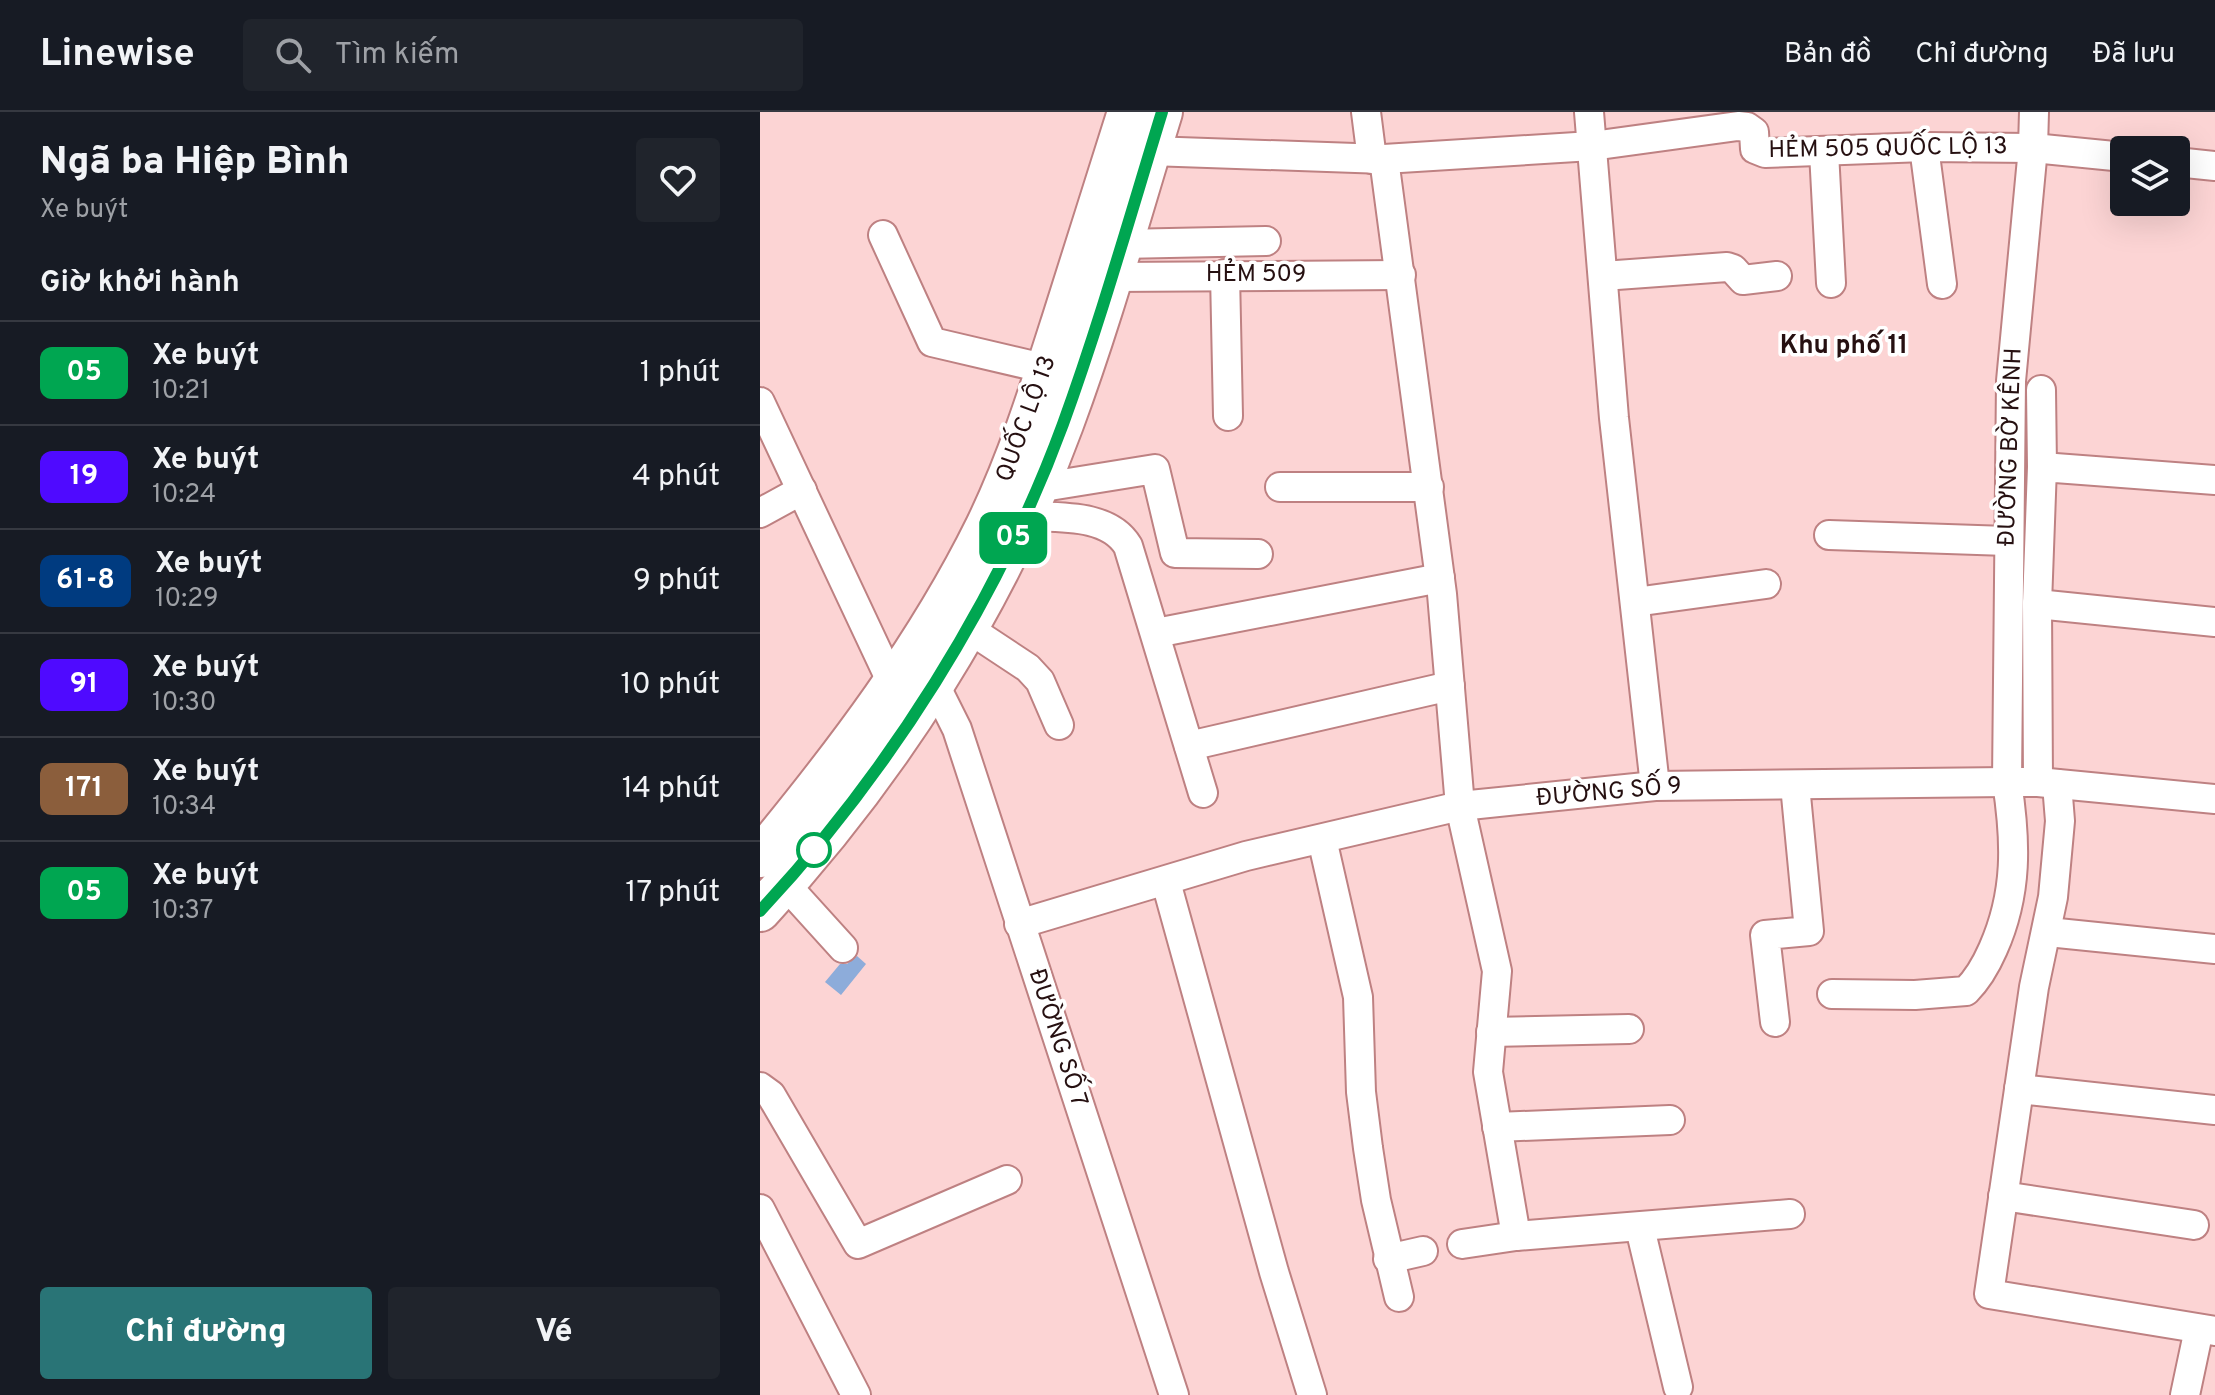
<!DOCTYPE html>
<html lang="vi">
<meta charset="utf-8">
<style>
body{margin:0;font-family:Overpass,sans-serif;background:#20242c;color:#f1f3f6;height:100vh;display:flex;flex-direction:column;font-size:30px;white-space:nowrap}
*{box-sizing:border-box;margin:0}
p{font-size:26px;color:#9ea1a6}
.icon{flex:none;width:44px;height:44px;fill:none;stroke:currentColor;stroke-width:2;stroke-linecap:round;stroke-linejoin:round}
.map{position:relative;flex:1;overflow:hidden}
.sheet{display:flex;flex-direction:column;background:#171b24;width:760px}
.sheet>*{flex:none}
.badge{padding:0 16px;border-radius:12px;font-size:28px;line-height:52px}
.fabs{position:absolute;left:1350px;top:24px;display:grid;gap:16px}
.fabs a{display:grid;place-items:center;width:80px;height:80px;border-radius:8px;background:#171b24;box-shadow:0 8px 32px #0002;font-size:40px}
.map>.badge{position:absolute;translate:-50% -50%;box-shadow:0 0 0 4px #fff}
h2{padding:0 40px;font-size:30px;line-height:72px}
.round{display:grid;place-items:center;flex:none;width:84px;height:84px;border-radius:8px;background:#20242c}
.head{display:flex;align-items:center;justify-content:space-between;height:136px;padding:0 40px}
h1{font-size:38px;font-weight:800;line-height:60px}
.cta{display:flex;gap:16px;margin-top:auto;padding:16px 40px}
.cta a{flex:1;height:92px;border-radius:8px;background:#297476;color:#fff;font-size:32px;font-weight:800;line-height:92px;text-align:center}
.cta a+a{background:#20242c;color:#f1f3f6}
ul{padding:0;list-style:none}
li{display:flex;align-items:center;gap:24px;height:104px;padding:0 40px;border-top:2px solid #363941}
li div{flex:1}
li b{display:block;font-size:30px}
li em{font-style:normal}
li .badge{min-width:88px;font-weight:700;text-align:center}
header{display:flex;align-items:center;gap:48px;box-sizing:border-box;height:112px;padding:0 40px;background:#171b24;border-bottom:2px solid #363941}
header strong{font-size:38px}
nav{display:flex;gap:44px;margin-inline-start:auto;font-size:28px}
.search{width:560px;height:72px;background:#20242c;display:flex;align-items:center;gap:20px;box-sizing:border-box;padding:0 28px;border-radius:8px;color:#9ea1a6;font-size:30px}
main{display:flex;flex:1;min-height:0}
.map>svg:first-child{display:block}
.building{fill:#8dacda}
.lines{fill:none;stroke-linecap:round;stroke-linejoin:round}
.minor-casing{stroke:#be8182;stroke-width:32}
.highway-casing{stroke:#be8182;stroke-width:44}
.minor{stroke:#fff;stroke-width:28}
.highway{stroke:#fff;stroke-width:40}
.line-casing{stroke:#fff;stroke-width:18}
.line{stroke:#00a651;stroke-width:12}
.stop-dot{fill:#fff;stroke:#00a651;stroke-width:4}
.labels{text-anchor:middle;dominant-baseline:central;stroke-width:7;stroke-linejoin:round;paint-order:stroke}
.street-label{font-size:24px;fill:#261011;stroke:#fff}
.neighbourhood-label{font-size:26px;font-weight:bold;fill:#261011;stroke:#fff}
</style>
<header>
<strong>Linewise</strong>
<div class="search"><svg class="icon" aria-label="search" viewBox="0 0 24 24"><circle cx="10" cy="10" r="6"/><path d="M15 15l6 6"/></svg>Tìm kiếm</div>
<nav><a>Bản đồ</a><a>Chỉ đường</a><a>Đã lưu</a></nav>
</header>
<main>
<section class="sheet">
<div class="head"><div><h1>Ngã ba Hiệp Bình</h1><p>Xe buýt</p></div><a class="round"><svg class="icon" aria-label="heart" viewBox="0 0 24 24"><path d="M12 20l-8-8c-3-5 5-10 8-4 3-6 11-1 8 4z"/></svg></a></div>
<h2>Giờ khởi hành</h2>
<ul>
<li><span class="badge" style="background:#00a651;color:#fff">05</span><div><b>Xe buýt</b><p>10:21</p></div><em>1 phút</em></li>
<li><span class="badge" style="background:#4f0aff;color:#fff">19</span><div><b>Xe buýt</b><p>10:24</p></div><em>4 phút</em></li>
<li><span class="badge" style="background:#003b80;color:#fff">61-8</span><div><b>Xe buýt</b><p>10:29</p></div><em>9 phút</em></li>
<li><span class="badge" style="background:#4f0aff;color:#fff">91</span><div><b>Xe buýt</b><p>10:30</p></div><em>10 phút</em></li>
<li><span class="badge" style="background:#8b5e3c;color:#fff">171</span><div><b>Xe buýt</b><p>10:34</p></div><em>14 phút</em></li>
<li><span class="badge" style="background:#00a651;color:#fff">05</span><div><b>Xe buýt</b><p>10:37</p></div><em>17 phút</em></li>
</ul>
<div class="cta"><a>Chỉ đường</a><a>Vé</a></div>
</section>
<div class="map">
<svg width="1455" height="1283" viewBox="0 0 1455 1283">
<rect width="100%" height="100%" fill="#fcd4d4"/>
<!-- building -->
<polygon class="building" points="97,844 106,852 81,883 65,870 80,852 87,852"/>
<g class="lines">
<defs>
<g id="minor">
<polyline points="606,0 612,47"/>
<polyline points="829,0 854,306 895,674"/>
<polyline points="1164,35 1182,172"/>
<polyline points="390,39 624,47 832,34 978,14 987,15 994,20 995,37 1005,41 1164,35 1273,36 1364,45"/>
<polyline points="1064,40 1071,171"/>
<polyline points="624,47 682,482 700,694 737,859 728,960 756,1124"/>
<polyline points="1416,50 1455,54"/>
<polyline points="123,123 172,230 287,257"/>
<polyline points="361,132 506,129"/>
<polyline points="465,162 468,304"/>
<polyline points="843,164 967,155 973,157 983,168 1017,164"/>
<polyline points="351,165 641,163"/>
<polyline points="1281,278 1282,355"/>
<polyline points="0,290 132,571"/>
<polyline points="520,375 669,375"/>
<polyline points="277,376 395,357 415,441 498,442"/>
<polyline points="0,401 42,378"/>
<path d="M263,404C298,406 348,401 368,434L443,681"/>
<polyline points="1069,423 1247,429"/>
<polyline points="875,490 1006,472"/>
<polyline points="1277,492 1455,510"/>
<polyline points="206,515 268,556 280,569 299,613"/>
<polyline points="396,521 680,466"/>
<polyline points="174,571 197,617 414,1283"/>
<polyline points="429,634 690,574"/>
<polyline points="1278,670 1277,492 1282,355 1455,368"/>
<polyline points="1297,672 1300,709 1293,785 1274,875 1229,1182 1455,1219"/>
<polyline points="562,727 598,885 601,980 608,1036 616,1088 639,1185"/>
<polyline points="406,770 514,1160 552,1283"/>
<polyline points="25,772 83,836"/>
<polyline points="259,812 486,744 700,694 895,674 1247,670 1278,670 1455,687"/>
<polyline points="1288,820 1455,837"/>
<path d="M1072,882L1155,883L1206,879C1219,866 1226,853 1233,837C1258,781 1256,729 1247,670L1251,269L1273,36L1274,0"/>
<polyline points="1015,910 1005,823 1049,819 1035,673"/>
<polyline points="731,920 869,917"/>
<polyline points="0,975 11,983 98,1132 247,1068"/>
<polyline points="1259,977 1455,998"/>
<polyline points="737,1015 910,1008"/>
<polyline points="1243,1084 1434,1113"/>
<polyline points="0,1097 96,1283"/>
<polyline points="880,1116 918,1275"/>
<polyline points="702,1132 756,1124 1030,1102"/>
<polyline points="628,1147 663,1139"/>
<polyline points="1425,1283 1439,1217"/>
</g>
<g id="highway">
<path d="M0,745C85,642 167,534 226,414C258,348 280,278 302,209C324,139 346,70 368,0"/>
<path d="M0,799C128,661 238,489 303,312C341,210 370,104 402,0"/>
</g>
</defs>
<!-- minor casing -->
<use href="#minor" class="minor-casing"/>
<!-- highway casing -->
<use href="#highway" class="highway-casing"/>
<!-- minor -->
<use href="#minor" class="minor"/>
<!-- highway -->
<use href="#highway" class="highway"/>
</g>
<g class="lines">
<defs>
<path id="line" d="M0,799C128,662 238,489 303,312C340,210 370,104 402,0"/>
</defs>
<!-- line casing -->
<use href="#line" class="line-casing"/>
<!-- line -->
<use href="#line" class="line"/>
</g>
<!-- markers -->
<circle class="stop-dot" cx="54" cy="738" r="16"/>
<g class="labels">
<!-- street labels -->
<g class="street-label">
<text transform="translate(1128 37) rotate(-1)">HẺM 505 QUỐC LỘ 13</text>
<text x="496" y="163">HẺM 509</text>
<text transform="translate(267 307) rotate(-70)">QUỐC LỘ 13</text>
<text transform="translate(1251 335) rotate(-88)">ĐƯỜNG BỜ KÊNH</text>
<text transform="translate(849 681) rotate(-5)">ĐƯỜNG SỐ 9</text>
<text transform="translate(297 926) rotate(72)">ĐƯỜNG SỐ 7</text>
</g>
<!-- neighbourhood labels -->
<g class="neighbourhood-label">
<text x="1084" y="234">Khu phố 11</text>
</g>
</g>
</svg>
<div class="fabs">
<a><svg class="icon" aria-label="layers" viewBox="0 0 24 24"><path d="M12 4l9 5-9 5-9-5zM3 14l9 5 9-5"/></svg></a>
</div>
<b class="badge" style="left:253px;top:426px;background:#00a651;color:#fff">05</b>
</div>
</main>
